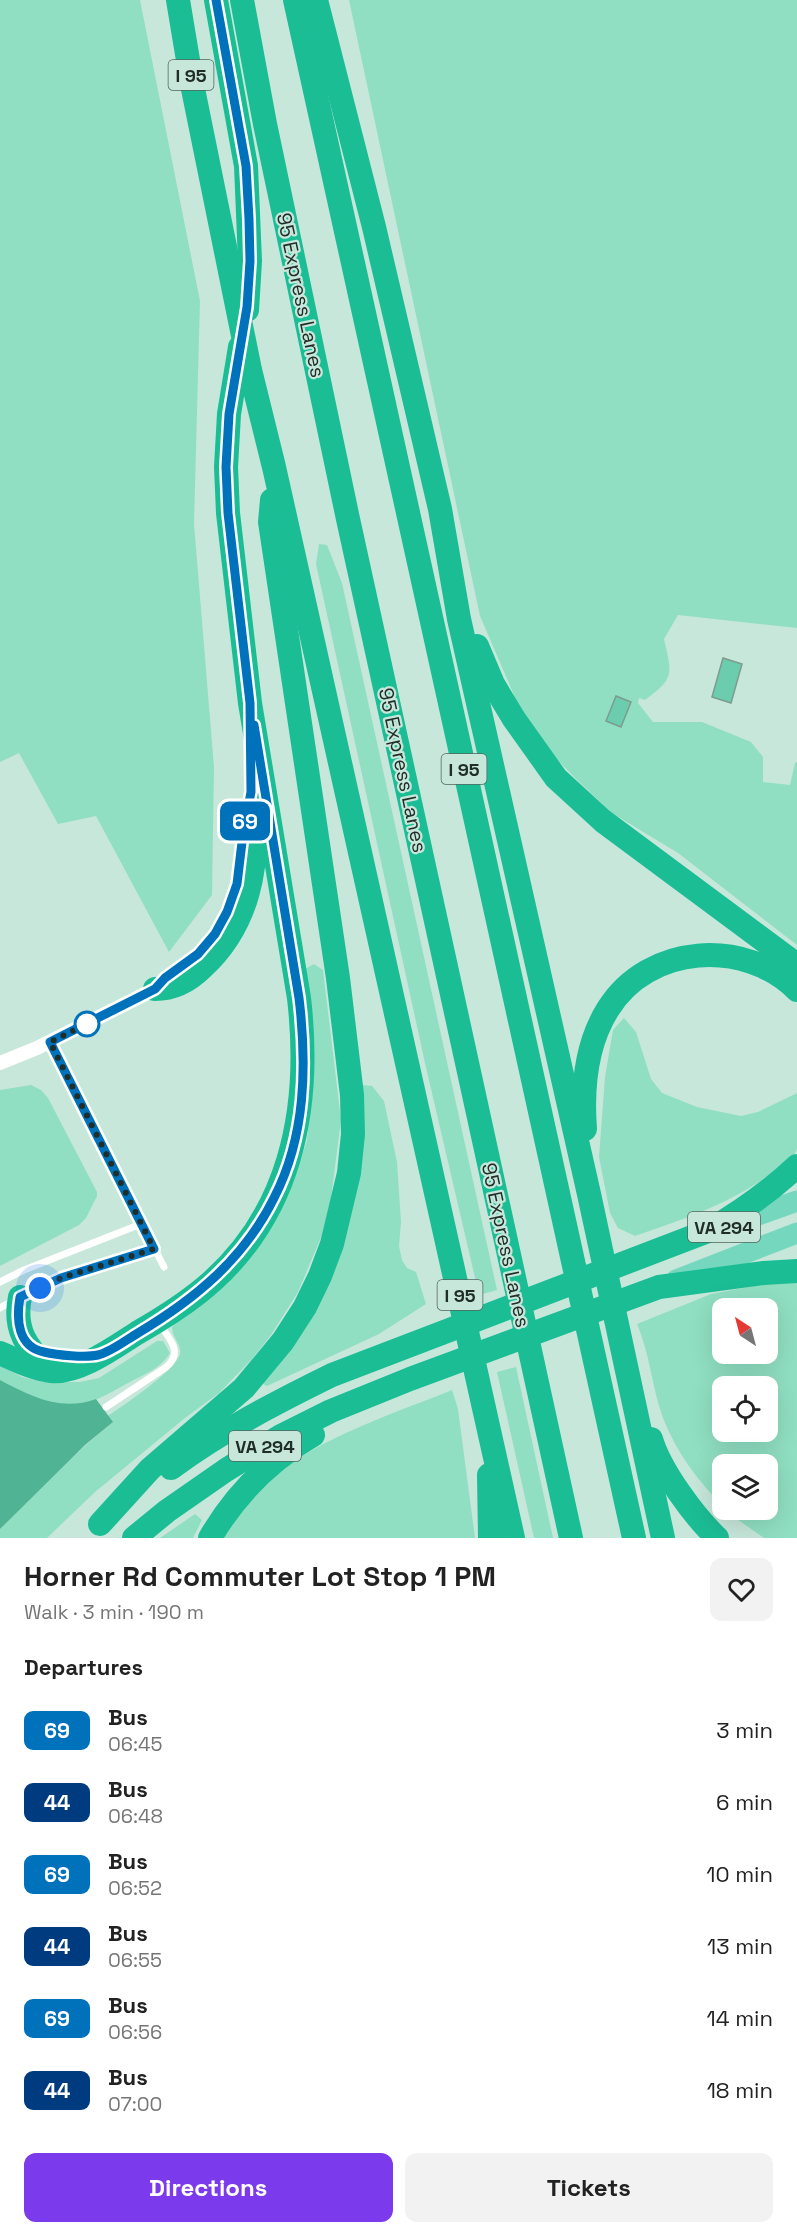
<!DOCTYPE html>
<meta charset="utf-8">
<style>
body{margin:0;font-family:"Space Grotesk",sans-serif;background:#f2f2f2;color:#222;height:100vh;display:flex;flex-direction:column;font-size:22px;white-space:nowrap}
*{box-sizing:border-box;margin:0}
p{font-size:20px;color:#767676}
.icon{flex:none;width:33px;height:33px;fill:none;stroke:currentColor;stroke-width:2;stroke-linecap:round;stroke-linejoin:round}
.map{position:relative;height:1538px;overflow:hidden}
.panel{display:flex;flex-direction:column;background:#fff;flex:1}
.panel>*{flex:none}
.badge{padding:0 12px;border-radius:9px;font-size:21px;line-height:39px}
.needle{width:39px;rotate:324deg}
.buttons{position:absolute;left:712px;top:1298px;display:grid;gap:12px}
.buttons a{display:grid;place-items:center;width:66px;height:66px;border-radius:12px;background:#fff;box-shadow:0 6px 24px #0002;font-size:30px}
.you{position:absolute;width:30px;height:30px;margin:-15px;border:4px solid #fff;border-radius:50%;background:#1a73e8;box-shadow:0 0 0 9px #1a73e833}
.map>.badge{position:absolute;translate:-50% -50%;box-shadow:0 0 0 3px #fff}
h2{padding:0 24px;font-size:22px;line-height:54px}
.round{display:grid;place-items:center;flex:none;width:63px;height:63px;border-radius:12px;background:#f2f2f2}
.overview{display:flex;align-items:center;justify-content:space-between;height:102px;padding:0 24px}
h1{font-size:28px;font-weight:800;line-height:45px}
.primary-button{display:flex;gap:12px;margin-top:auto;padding:12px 24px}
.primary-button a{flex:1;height:69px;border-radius:12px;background:#7c3aed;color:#fff;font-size:24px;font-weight:800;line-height:69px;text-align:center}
.primary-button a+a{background:#f2f2f2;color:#222}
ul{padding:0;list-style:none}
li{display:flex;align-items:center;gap:18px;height:72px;padding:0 24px}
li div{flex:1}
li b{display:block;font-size:22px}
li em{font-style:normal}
li .badge{min-width:66px;font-weight:700;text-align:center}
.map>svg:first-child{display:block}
.green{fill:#90dfc3;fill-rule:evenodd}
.water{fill:#4fb394}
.building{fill:#6bcdad;stroke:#7d9c90;stroke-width:1.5}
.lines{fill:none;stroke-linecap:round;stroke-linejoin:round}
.lane{stroke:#fff;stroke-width:7}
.street{stroke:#fff;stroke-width:14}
.primary{stroke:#76d7bf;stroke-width:21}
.highway{stroke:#1bbd95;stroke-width:24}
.line-casing{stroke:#fff;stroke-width:14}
.line{stroke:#0072bc;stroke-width:9}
.walk{stroke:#212d28;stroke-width:6;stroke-dasharray:0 10.8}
.stop-dot{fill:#fff;stroke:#0072bc;stroke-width:3}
.labels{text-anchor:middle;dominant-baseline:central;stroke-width:4.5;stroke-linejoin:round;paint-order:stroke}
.shield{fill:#c7e7db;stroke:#53655e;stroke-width:1.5}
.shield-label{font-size:18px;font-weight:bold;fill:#212d28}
.street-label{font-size:20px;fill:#212d28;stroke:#c7e7db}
</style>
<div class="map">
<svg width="797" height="1538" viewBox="0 0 797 1538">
<rect width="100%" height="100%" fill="#c7e7db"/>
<!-- green -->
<g class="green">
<polygon points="0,0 140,0 200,301 194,524 214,767 212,895 169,952 96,816 58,824 19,753 0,762"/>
<path d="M349,0H797V628L678,615L664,639C672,674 675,678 645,700L639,698L638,703L653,722H702L751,742L763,757V782L790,785L795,763L797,762V945L678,853L612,813L576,779L529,730L480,616Z"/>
<polygon points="319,544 327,545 342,583 497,1290 479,1295 425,1063 316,564"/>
<path d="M314,964L323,970L341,1120L331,1198L322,1235L298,1292L271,1335L252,1359L219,1393L185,1418L95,1492L47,1538H0V1529C36,1492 72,1455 112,1423L108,1416C123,1406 177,1369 180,1354C182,1345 172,1338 172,1327L287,1186L293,1183L307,1140L313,1085L305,969Z"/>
<path d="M624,1018L636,1032L651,1079L662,1093L697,1107L741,1116L758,1112L797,1093C797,1105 797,1140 797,1149C794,1158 784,1164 777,1169C733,1203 687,1218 635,1236L618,1228L610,1213L599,1157L605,1077L613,1030Z"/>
<polygon points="31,1085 41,1090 48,1098 97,1192 97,1196 86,1218 79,1225 0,1266 0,1090"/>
<polygon points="362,1085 372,1086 384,1101 397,1162 401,1222 399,1246 402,1260 407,1268 416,1272 426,1304 379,1334 267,1386 259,1382 297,1335"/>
<path d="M797,1282V1538H764L734,1517L726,1509H768V1464H723V1506C698,1481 676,1452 663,1418C652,1388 650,1354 637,1324L711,1294L764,1284ZM723,1308H768V1353H723ZM723,1386H768V1431H723Z"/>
<path d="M157,1341H163L170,1353C161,1368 145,1374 130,1382C115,1390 99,1400 83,1404C56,1410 23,1392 0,1380V1365L22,1377L43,1382H80L99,1378Z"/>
<polygon points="516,1367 553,1538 534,1538 497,1372"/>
<path d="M452,1390L458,1409L475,1538H217C228,1524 239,1507 252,1495C306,1441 383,1418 452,1390Z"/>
<polygon points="195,1514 202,1520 193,1538 160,1538"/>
</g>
<!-- water -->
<path class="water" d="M0,1380C31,1396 60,1412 96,1399L113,1422L85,1445L0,1529Z"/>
<!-- building -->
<g class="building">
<polygon points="723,658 742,664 731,703 712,697"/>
<polygon points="616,696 631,702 621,727 606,721"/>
</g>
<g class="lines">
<!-- lane -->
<g class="lane">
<polyline points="50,1042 164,1267"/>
<polyline points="0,1282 24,1270 141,1224"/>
<polyline points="24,1295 61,1279 154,1249"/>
<polyline points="0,1308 14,1300"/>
<path d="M106,1407L165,1368C185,1352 169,1339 159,1323"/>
</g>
<!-- street -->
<polyline class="street" points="0,1063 37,1048 155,989"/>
<!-- primary -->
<g class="primary">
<polyline points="727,1226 797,1201"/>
<polyline points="676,1280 797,1233"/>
</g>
<!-- highway -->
<g class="highway">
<polyline points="178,0 192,84 250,370 274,467 513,1538"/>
<polyline points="216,0 246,166 250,261 247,310"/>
<polyline points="242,0 265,124 348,519 571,1538"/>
<polyline points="295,0 634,1538"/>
<polyline points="316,0 374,227 440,509 459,619 589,1194 663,1538"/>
<polyline points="477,646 493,684 514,719 556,778 603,821 797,965"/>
<path d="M155,989C174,989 189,981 203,967C248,925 260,866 253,807"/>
<path d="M585,1129C582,1089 586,1044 608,1009C648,944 745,938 797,990"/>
<path d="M20,1297C16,1316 19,1334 31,1349"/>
<path d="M0,1353C16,1360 33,1369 51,1371C78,1374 115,1347 137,1333C158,1321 179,1308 198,1293C291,1220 312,1110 299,998L250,703L228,513L226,467L229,414L240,347"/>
<path d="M651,1439C660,1470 694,1516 717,1538"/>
<path d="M171,1468C221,1431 277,1402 332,1375L708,1231C741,1212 769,1192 797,1166"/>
<polyline points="489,1475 490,1538"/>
<polyline points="100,1524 150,1469 244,1388 283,1341 305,1307 320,1276 332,1244 349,1173 353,1134 352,1095 338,978 270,522 272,500"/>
<polyline points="134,1538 167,1511 226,1470 281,1436 331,1411 410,1379 659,1287 764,1273 797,1271"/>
<path d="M210,1538C235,1495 270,1460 313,1435"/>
</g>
</g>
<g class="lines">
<defs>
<path id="line" d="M216,0L246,166L249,219L250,261L247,307L229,414L226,467L228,513L250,703L251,792L243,834L237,884L227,912L215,934L198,954L165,978L155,989L50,1042L154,1249L61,1278L20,1297C16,1320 18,1347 44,1352C57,1355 85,1358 98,1355C111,1352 126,1340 138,1333C195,1299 244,1259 274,1198C306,1136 307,1065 299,998L254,725"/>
</defs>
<!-- line casing -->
<use href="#line" class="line-casing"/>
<!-- line -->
<use href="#line" class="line"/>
<!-- walk -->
<polyline class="walk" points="40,1288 61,1278 154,1249 50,1042 87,1024"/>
</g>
<!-- markers -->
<circle class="stop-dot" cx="87" cy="1024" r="12"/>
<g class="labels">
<!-- shield labels -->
<g class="shield">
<rect x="168.5" y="60" width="45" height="30" rx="4.5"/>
<rect x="441.5" y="754" width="45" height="30" rx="4.5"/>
<rect x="688" y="1212" width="72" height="30" rx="4.5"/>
<rect x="437.5" y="1280" width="45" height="30" rx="4.5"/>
<rect x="229" y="1431" width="72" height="30" rx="4.5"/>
</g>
<g class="shield-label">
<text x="191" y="75">I 95</text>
<text x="464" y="769">I 95</text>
<text x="724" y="1227">VA 294</text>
<text x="460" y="1295">I 95</text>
<text x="265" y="1446">VA 294</text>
</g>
<!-- street labels -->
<g class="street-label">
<text transform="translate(301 295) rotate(78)">95 Express Lanes</text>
<text transform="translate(403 770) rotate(78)">95 Express Lanes</text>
<text transform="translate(506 1245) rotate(78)">95 Express Lanes</text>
</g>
</g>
</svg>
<div class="buttons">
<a><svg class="needle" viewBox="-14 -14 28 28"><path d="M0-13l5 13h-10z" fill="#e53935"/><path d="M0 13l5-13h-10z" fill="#767676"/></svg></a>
<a><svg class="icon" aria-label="locate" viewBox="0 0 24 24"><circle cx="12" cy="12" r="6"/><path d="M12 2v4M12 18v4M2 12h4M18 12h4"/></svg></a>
<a><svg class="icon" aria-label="layers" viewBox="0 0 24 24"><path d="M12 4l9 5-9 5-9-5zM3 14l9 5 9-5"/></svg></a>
</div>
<div class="you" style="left:40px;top:1288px"></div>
<b class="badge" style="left:245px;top:821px;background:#0072bc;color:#fff">69</b>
</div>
<section class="panel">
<div class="overview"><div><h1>Horner Rd Commuter Lot Stop 1 PM</h1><p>Walk · 3 min · 190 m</p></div><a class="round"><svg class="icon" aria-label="heart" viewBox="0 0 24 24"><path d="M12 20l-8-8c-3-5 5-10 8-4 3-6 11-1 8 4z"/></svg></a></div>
<h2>Departures</h2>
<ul>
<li><span class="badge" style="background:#0072bc;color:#fff">69</span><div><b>Bus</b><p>06:45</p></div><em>3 min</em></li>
<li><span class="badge" style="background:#003b80;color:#fff">44</span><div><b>Bus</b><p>06:48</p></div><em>6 min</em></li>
<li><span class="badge" style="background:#0072bc;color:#fff">69</span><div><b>Bus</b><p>06:52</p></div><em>10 min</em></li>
<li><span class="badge" style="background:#003b80;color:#fff">44</span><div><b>Bus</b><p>06:55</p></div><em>13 min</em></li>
<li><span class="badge" style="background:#0072bc;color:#fff">69</span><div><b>Bus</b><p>06:56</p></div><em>14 min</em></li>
<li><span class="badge" style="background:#003b80;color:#fff">44</span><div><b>Bus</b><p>07:00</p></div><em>18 min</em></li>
</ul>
<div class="primary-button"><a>Directions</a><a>Tickets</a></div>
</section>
